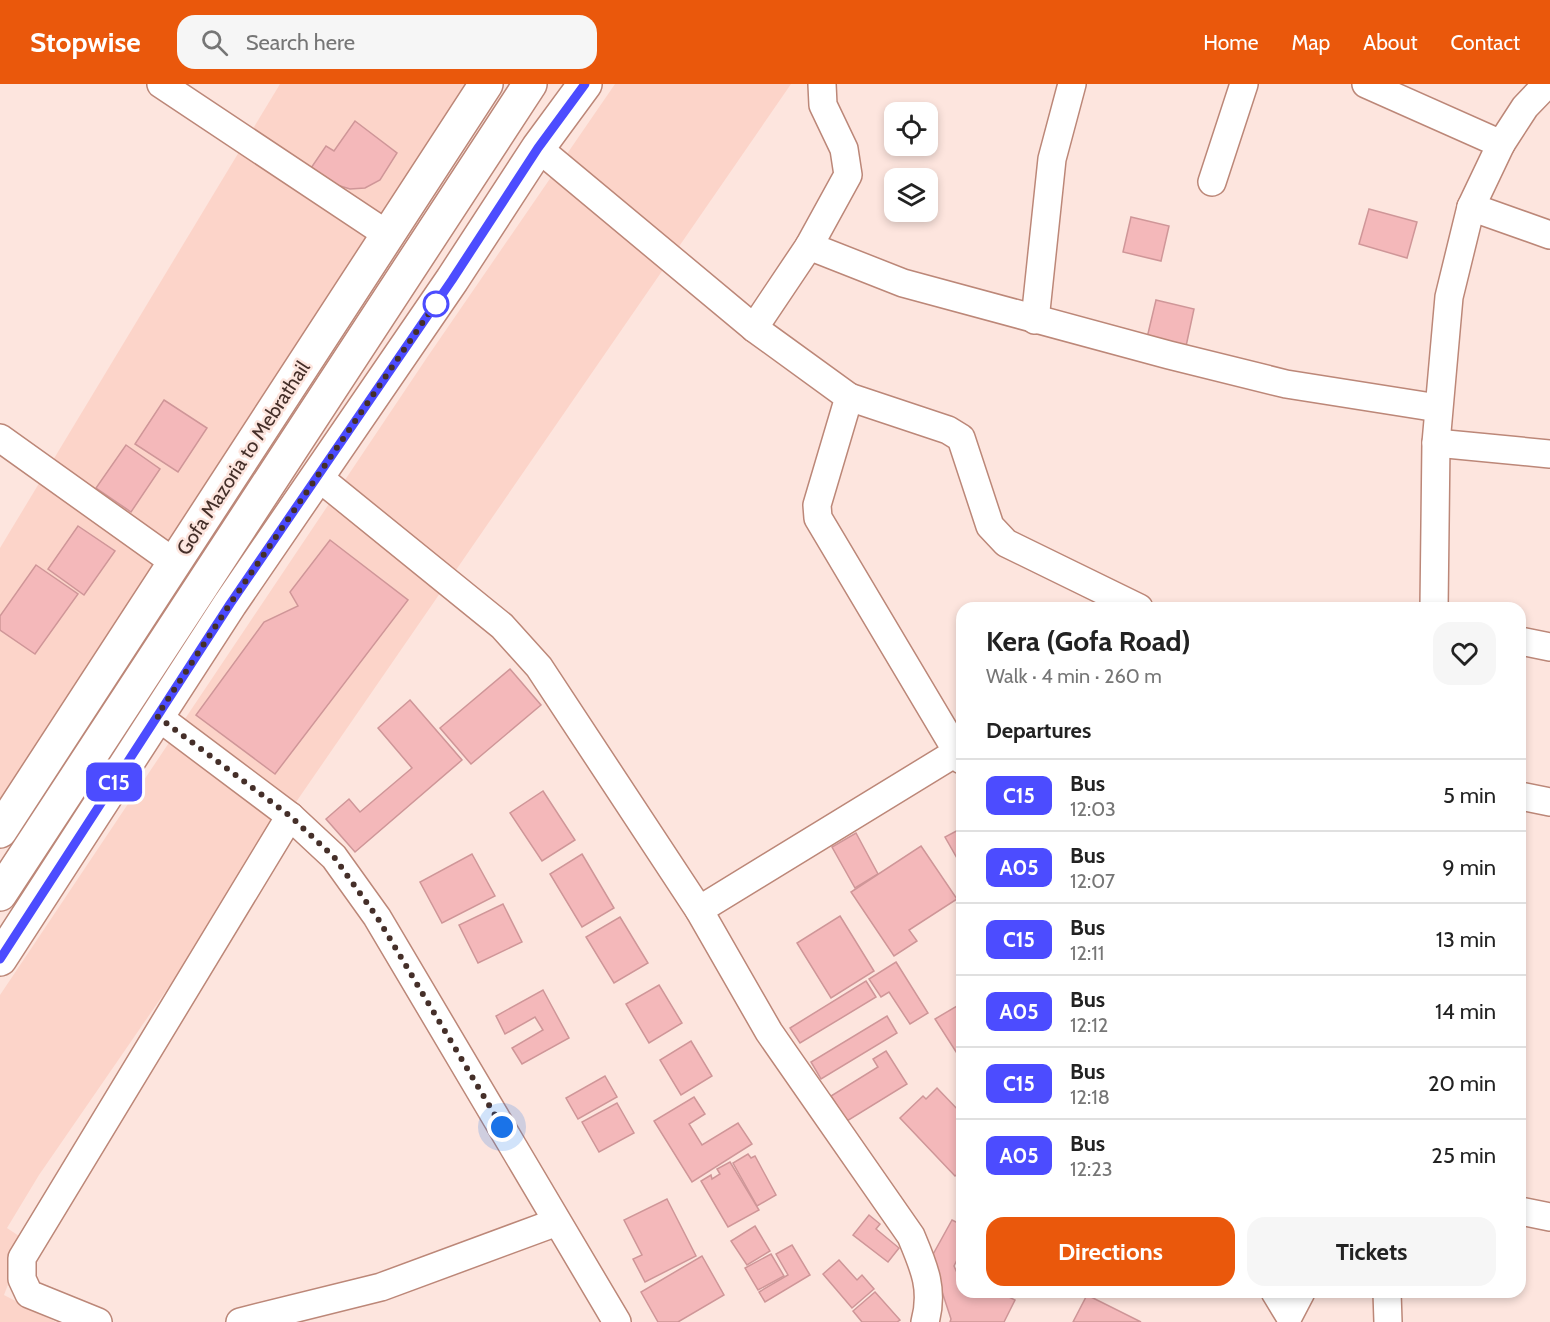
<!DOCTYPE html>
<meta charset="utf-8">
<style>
body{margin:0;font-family:Cabin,sans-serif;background:#f6f6f6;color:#222;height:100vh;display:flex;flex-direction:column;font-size:22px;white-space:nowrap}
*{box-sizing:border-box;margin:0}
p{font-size:20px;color:#767676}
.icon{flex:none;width:33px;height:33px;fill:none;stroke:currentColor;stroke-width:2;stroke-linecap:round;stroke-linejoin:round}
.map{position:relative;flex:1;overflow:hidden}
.drawer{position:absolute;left:956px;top:518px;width:570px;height:696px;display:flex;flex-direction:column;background:#fff;border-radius:18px;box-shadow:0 3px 9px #0003}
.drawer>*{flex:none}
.badge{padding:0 12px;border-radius:9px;font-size:21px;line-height:39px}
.tools{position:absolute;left:884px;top:18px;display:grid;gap:12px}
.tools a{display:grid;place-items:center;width:54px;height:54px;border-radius:12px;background:#fff;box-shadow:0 3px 9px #0003;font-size:30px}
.you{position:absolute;width:30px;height:30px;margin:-15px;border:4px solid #fff;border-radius:50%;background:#1a73e8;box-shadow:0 0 0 9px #1a73e833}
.map>.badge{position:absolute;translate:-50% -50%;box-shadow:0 0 0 3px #fff}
h2{padding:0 30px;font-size:22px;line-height:54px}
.round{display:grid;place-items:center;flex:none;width:63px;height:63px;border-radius:18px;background:#f6f6f6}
.headline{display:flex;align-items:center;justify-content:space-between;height:102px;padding:0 30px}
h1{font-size:28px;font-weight:800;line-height:45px}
.primary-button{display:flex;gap:12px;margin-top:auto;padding:12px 30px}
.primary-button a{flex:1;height:69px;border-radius:18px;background:#ea580c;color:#fff;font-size:24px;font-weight:800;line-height:69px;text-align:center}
.primary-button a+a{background:#f6f6f6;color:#222}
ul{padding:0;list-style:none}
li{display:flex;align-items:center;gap:18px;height:72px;padding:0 30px;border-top:2px solid #e0e0e0}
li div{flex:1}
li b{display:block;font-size:22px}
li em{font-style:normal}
li .badge{min-width:66px;font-weight:700;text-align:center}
header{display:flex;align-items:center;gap:36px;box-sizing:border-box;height:84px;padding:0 30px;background:#ea580c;color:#fff}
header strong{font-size:28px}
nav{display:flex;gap:33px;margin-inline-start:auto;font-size:21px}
.search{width:420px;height:54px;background:#f6f6f6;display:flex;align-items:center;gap:15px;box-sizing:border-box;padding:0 21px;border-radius:18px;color:#767676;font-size:22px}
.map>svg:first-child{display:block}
.built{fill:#fcd4c9}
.building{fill:#f4b8ba;stroke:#cf9698;stroke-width:1.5}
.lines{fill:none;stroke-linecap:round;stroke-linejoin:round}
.minor-casing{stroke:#bc8778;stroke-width:30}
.primary-casing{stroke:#bc8778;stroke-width:36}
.minor{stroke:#fff;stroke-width:27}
.primary{stroke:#fff;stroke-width:33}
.line-casing{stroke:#fff;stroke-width:14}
.line{stroke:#4c4cff;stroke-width:9}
.walk{stroke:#452f29;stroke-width:6;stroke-dasharray:0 10.8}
.stop-dot{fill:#fff;stroke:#4c4cff;stroke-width:3}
.labels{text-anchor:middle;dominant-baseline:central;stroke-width:5;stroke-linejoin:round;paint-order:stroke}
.street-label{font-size:20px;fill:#452f29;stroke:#fde5de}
</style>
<header>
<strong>Stopwise</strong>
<div class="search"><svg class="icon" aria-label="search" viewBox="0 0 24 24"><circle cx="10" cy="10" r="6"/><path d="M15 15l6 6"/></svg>Search here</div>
<nav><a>Home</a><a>Map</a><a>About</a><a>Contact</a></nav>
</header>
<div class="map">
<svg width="1550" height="1238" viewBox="0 0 1550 1238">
<rect width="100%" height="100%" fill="#fde5de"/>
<!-- built -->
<g class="built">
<polygon points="280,0 473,0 0,725 0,464"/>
<polygon points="615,0 791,0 39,1091 7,1144 25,1156 4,1211 56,1238 0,1238 0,911 426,275"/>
</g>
<!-- building -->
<g class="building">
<polygon points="355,37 397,69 380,96 365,104 350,105 337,101 311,84 326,62 334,67"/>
<polygon points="1369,125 1417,138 1407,174 1359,160"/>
<polygon points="1131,133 1169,142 1161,177 1123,168"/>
<polygon points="1156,216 1194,225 1185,267 1146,258"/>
<polygon points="164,316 207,344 178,388 135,360"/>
<polygon points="126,361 160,385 131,428 96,404"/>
<polygon points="78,442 115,467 84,511 48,485"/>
<polygon points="330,456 408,516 275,690 196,631 264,538 298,522 290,508"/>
<polygon points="36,481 78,510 35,570 0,546 0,532"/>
<polygon points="510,585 541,621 471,680 440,644"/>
<polygon points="410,616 462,676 355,768 326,735 349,715 360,728 412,684 378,644"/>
<polygon points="543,707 575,756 542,777 510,729"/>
<polygon points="962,744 962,783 945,753"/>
<polygon points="856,749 878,790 855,804 832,763"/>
<polygon points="921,762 957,815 909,846 917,857 894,872 851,808"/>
<polygon points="472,770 495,812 442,839 420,798"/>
<polygon points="582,770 614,824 582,843 550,790"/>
<polygon points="503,820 522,858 478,879 459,841"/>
<polygon points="840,832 874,887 831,914 797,859"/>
<polygon points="620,833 648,879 614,899 586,853"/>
<polygon points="896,878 928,929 910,940 889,908 881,913 869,895"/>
<polygon points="866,897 876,913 800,959 790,944"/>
<polygon points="659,901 682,939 649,959 626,920"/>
<polygon points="543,906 569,954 522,980 512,964 543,946 535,933 505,950 496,932"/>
<polygon points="962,919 962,973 960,974 935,935"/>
<polygon points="887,932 897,949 821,995 811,978"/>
<polygon points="691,957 712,992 681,1011 660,976"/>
<polygon points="886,967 907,1000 847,1037 831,1012 878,983 873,975"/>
<polygon points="605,992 617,1013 578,1035 566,1014"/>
<polygon points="937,1004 962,1030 962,1086 955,1092 900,1034 923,1012 926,1015"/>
<polygon points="694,1013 705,1030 689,1040 702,1061 738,1039 752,1060 692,1098 654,1037"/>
<polygon points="617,1019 634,1049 599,1068 582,1038"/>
<polygon points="748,1070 751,1074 755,1072 776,1111 757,1122 733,1079"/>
<polygon points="730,1078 759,1126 728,1143 701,1097 711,1091 712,1095 720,1090 717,1085"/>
<polygon points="667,1115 696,1172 645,1198 633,1175 642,1171 624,1136"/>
<polygon points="869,1131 880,1140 876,1145 899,1164 888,1178 853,1151"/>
<polygon points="952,1136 962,1141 962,1176 958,1174 954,1182 962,1200 962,1208 999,1208 1015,1216 1004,1238 950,1238 951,1235 931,1174"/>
<polygon points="755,1142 770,1167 747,1181 731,1157"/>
<polygon points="792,1161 810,1191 765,1218 759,1208 788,1191 776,1170"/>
<polygon points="771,1170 784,1192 758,1206 745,1184"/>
<polygon points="702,1172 724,1211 678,1238 658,1238 641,1208"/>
<polygon points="839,1176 857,1196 862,1191 874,1205 852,1224 823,1190"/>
<polygon points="875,1208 900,1236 897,1238 862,1238 853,1227"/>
<polygon points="1087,1211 1141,1238 1073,1238"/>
</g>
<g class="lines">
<defs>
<g id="minor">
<polyline points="161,0 388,151"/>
<polyline points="822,0 823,21 844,65 848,91 809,162 903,199 1169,271 1286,300 1438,324"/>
<polyline points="1366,0 1501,60 1525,23 1547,0"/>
<polyline points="538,64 754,244 849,313 817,421 818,434 962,676"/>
<polyline points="1212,98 1244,0"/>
<polyline points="1471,123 1550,151"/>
<polyline points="1035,236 1052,75 1072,0"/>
<polyline points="754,244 809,162"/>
<polyline points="849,313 948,346 961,354 990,442 1006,459 1139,524"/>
<polyline points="0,354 175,479"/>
<polyline points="1436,359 1550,370"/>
<path d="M317,392L502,542L539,583L699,826L769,948L911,1152C924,1183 934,1205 925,1238"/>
<polyline points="1434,524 1436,359 1449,213 1471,123 1501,60"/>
<polyline points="1520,557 1550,563"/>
<polyline points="157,632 290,732 334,773 377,833 617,1238"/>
<polyline points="1520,712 1550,718"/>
<polyline points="699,826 957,668"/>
<polyline points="1520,1127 1550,1133"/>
<polyline points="1275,1208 1289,1231 1301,1208"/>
<polyline points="1387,1208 1388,1238"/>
<polyline points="98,1238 29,1210 22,1195 22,1174 290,732"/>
<polyline points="240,1238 381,1203 557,1138"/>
</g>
<g id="primary">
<polyline points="0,747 486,0"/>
<polyline points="0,810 530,0"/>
<polyline points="0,875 230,520 452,196 538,64 585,0"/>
</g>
</defs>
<!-- minor casing -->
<use href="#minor" class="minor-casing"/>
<!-- primary casing -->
<use href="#primary" class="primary-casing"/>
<!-- minor -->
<use href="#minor" class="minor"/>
<!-- primary -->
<use href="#primary" class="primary"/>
</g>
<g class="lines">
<defs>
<polyline id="line" points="0,875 230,520 452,196 538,64 585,0"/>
</defs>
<!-- line casing -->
<use href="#line" class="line-casing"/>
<!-- line -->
<use href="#line" class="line"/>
<!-- walk -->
<polyline class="walk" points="436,220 438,216 230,520 157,632 290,732 334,773 377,833 502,1043"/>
</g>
<!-- markers -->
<circle class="stop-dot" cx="436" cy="220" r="12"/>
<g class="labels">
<!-- street labels -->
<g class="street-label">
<text transform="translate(243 374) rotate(-57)">Gofa Mazoria to Mebrathail</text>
</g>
</g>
</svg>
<div class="tools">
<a><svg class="icon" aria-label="locate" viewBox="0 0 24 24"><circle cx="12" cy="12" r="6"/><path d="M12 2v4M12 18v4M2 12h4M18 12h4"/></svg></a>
<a><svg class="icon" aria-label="layers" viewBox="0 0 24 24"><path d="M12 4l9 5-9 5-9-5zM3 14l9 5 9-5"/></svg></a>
</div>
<div class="you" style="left:502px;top:1043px"></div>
<b class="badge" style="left:114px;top:698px;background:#4c4cff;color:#fff">C15</b>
<section class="drawer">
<div class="headline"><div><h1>Kera (Gofa Road)</h1><p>Walk · 4 min · 260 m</p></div><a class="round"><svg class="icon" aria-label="heart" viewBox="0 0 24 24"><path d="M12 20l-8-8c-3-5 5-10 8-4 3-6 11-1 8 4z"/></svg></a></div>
<h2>Departures</h2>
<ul>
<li><span class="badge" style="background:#4c4cff;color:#fff">C15</span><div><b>Bus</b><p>12:03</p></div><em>5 min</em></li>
<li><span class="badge" style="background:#4c4cff;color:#fff">A05</span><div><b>Bus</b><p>12:07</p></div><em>9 min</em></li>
<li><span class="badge" style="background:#4c4cff;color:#fff">C15</span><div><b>Bus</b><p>12:11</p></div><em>13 min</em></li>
<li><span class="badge" style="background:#4c4cff;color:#fff">A05</span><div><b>Bus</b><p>12:12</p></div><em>14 min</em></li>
<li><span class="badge" style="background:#4c4cff;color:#fff">C15</span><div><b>Bus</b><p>12:18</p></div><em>20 min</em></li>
<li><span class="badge" style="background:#4c4cff;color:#fff">A05</span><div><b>Bus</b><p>12:23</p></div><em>25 min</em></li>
</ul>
<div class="primary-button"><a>Directions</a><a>Tickets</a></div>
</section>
</div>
